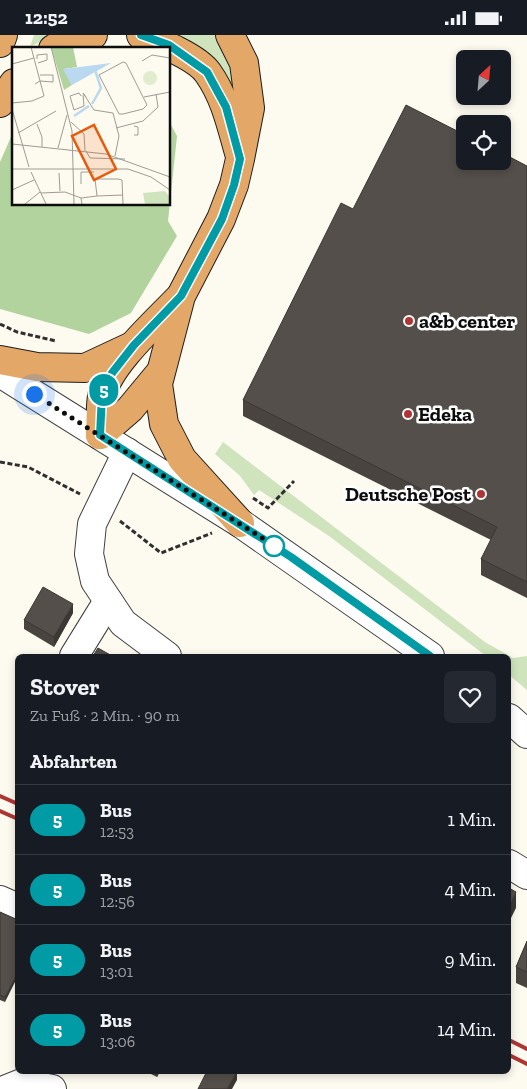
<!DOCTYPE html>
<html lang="de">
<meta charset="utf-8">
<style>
body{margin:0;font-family:"Zilla Slab",serif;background:#242831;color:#f1f3f6;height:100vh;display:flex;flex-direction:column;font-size:19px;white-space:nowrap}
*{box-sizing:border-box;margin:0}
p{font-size:16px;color:#9ea1a6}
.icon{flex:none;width:28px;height:28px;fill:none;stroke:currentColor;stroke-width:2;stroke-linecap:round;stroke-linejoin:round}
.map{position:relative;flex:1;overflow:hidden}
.drawer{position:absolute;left:15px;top:619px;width:496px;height:420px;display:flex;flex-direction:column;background:#171b24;border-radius:8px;box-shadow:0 2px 8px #0003}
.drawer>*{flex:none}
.badge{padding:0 10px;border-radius:16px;font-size:18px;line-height:32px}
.needle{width:32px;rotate:26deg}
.tools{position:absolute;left:456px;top:15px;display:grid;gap:10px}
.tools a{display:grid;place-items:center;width:55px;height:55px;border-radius:8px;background:#171b24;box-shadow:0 2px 8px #0003;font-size:25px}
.you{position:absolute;width:25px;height:25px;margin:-12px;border:4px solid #fff;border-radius:50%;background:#1a73e8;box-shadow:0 0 0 8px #1a73e833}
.map>.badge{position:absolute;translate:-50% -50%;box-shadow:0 0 0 2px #fff}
h2{padding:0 15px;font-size:19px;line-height:45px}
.round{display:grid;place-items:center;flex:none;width:52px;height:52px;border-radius:8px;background:#242831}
.summary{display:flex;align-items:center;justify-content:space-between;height:85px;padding:0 15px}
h1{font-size:24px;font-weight:800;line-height:38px}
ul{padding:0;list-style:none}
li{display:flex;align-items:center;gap:15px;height:70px;padding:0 15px;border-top:1px solid #363941}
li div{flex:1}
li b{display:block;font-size:19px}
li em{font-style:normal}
li .badge{min-width:55px;font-weight:700;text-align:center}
.status{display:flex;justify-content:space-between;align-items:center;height:35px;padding:0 25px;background:#171b24;direction:ltr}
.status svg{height:14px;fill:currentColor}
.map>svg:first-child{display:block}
.green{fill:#cfe4bd}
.forest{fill:#b2d39e}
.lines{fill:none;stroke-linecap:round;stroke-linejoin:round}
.minor-casing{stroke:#404040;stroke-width:30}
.highway-casing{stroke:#1e1e1e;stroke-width:30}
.path{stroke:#2f2f2f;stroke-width:3;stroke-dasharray:5 2.5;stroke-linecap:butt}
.minor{stroke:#fff;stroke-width:28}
.highway{stroke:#e3a767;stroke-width:28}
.rail{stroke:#ad3635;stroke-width:4}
.wall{fill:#494440}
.shaded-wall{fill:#3c3734}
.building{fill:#554f4b;stroke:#3c3734}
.line-casing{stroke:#fff;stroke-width:11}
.line{stroke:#009ba4;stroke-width:8}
.walk{stroke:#0d0d0d;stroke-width:5;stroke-dasharray:0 9}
.poi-dot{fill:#ad3635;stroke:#fff;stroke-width:2}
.stop-dot{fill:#fff;stroke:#009ba4;stroke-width:2.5}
.labels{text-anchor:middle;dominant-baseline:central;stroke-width:5;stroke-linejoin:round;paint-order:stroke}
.poi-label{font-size:20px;font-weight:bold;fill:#0d0d0d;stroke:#fff;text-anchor:start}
.inset-river{fill:none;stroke:#bad8ef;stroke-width:2.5}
.inset-road{fill:none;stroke:#9d9c95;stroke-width:1}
.view{fill:#e8590c;fill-opacity:0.15;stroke:#e8590c;stroke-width:2.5}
.inset-edge{fill:none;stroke:#0d0d0d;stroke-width:2.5}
</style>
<div class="status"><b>12:52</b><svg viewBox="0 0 49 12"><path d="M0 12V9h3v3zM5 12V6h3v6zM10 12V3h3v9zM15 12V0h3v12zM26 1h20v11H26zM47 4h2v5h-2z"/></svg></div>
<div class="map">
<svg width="527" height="1054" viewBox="0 0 527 1054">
<rect width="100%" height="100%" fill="#fdfbef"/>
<!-- green -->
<g class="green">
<polygon points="34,0 53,0 30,12"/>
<polygon points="179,0 220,0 240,56 235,60 213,28"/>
<polygon points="223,407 485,607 513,623 527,621 527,655 509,640 509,621 486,621 329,501 259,455 254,460 240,441 215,419"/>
</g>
<!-- forest -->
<polygon class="forest" points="169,86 177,101 168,186 177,201 131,278 89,299 0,274 0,127 14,95 14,169 169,169"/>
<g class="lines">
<defs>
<g id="minor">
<polyline points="0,338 240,488 430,621"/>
<polyline points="127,417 92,489 89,519 95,546 123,588 167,621"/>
<polyline points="74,621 108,566"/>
<polyline points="509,683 527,699"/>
<polyline points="509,829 527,840"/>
<polyline points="0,865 18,873"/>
<polyline points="7,1054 22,1048 52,1054"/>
</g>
<g id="highway">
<path d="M141,0C159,7 197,22 208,38C225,62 231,90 239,118"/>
<polyline points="230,0 244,28 250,73 240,124 234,150 221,184 181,261 158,349 164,389 182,424 240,488"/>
<polyline points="0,8 3,0"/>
<polyline points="53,14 69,4 93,0"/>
<polyline points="0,68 14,48"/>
<polyline points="0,325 37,332 85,333 130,312"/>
<path d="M100,400C101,388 100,374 102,361C107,331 157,286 178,264"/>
<polyline points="100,400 130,374 159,339"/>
</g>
</defs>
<!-- minor casing -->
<use href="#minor" class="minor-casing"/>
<!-- highway casing -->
<use href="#highway" class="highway-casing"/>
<!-- path -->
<g class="path">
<polyline points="0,289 17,297 56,306"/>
<polyline points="0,427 28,432 80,459"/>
<polyline points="253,463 268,473 294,446"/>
<polyline points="120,486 161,518 212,498"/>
</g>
<!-- minor -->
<use href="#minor" class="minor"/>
<!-- highway -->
<use href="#highway" class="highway"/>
<!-- rail -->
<g class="rail">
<polyline points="0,761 18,769"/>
<polyline points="0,776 18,784"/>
<polyline points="509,1005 527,1014"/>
<polyline points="509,1020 527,1029"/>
</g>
</g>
<!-- wall -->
<g class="wall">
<polygon points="527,131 527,563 481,540 481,524 491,505 243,381 243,365 353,174"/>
<polygon points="73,578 54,612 24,594 24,585"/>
<polygon points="0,877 18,885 5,967 0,965"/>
<polygon points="527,906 527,953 516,948 516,932"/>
<polygon points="145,1036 160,1036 157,1042"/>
</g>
<!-- shaded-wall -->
<g class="shaded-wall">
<polygon points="73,569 73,578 54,612 54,602"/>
<polygon points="516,857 516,873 509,887 509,871"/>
<polygon points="18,937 18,941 5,967 5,962"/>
<polygon points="157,1036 160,1036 157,1042"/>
<polygon points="237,1036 237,1045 232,1054 227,1054"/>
</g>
<!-- building -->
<g class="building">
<polygon points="406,70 465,100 465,126 502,126 502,118 527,131 527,547 481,524 497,492 243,365 341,168 353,174"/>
<polygon points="43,552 73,569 54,602 24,585"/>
<polygon points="98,613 112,621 93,621"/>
<polygon points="509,853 516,857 509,871"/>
<polygon points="0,877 18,885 18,937 5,962 0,960"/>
<polygon points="527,906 527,937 516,932"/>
<polygon points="207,1036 237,1036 227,1054 198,1054"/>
</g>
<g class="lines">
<defs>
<polyline id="line" points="141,0 169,10 207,37 226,72 240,124 234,150 222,184 181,261 134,310 112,338 102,360 100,400 291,522 430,621"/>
</defs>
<!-- line casing -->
<use href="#line" class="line-casing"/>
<!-- line -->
<use href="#line" class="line"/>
<!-- walk -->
<polyline class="walk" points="34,359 278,513 274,511"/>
</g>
<!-- markers -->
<g class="poi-dot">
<circle cx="409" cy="286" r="5"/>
<circle cx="408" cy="379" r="5"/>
<circle cx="481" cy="459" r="5"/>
</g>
<circle class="stop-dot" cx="274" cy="511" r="10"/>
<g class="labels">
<!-- poi labels -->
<g class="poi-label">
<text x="419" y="286">a&amp;b center</text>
<text x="418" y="379">Edeka</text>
<text x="471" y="459" text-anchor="end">Deutsche Post</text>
</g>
</g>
<!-- overview -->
<g transform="translate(12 12)">
<rect width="158" height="158" fill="#fdfbef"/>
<path d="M153,144L157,149V157H133L131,146Z" fill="#cfe4bd"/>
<path d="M39,0H61L65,20L52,22L60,38L52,43Z" fill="#b2d39e"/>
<path d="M131 31a7 7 0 1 1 14 0a7 7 0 1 1-14 0Z" fill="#e0eccd"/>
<path d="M99,16L60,38L51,23L52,22Z" fill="#bad8ef"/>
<path class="inset-river" d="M80,57L89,41L83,23M62,69L77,59"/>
<path class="inset-road" d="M39,0L60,84L62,157M25,12V8L35,7V13L26,16M130,14L140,8L158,11M111,15L114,16L135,58L131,62L111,67H107L87,28ZM0,17L22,11M23,37L28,34L41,35V28H28M69,49L67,46L58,49L62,63L72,59L71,48M74,50L71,46L82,63L101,66L107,89L103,109M132,50L158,45M0,56L20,54L32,49L19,0M0,62L17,120M59,75L72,87L73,104M25,77L30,90V100M122,79L126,80V88H122M104,81L131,74L146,60L144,47M6,86L44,64M0,97L94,107L158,130M46,101L55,68M74,104L78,111L113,112M0,122H116L139,130L158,143M19,125L34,157M47,126L48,144M69,137V125H82M0,143L22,133M29,146L53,145L69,151L70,157M85,149L111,148M69,151L85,149L83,132H106L110,133L111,157M13,157L28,145"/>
<path class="view" d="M82,78L104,122L82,133L60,89Z"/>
<rect width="158" height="158" class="inset-edge"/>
</g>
</svg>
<div class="tools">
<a><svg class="needle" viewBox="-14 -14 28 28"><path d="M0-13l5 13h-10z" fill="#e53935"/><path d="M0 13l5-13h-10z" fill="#9ea1a6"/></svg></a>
<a><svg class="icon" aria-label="locate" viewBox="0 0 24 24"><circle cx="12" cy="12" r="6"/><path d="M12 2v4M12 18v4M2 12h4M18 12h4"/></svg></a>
</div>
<div class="you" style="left:34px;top:359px"></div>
<b class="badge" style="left:104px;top:355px;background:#009ba4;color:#fff">5</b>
<section class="drawer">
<div class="summary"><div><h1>Stover</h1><p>Zu Fuß · 2 Min. · 90 m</p></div><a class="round"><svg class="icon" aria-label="heart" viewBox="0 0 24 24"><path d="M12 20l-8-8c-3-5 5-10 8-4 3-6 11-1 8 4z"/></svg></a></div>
<h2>Abfahrten</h2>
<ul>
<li><span class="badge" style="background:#009ba4;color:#fff">5</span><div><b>Bus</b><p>12:53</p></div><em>1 Min.</em></li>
<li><span class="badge" style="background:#009ba4;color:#fff">5</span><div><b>Bus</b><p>12:56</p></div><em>4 Min.</em></li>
<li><span class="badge" style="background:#009ba4;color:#fff">5</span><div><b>Bus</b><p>13:01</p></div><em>9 Min.</em></li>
<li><span class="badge" style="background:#009ba4;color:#fff">5</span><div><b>Bus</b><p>13:06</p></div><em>14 Min.</em></li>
</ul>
</section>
</div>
